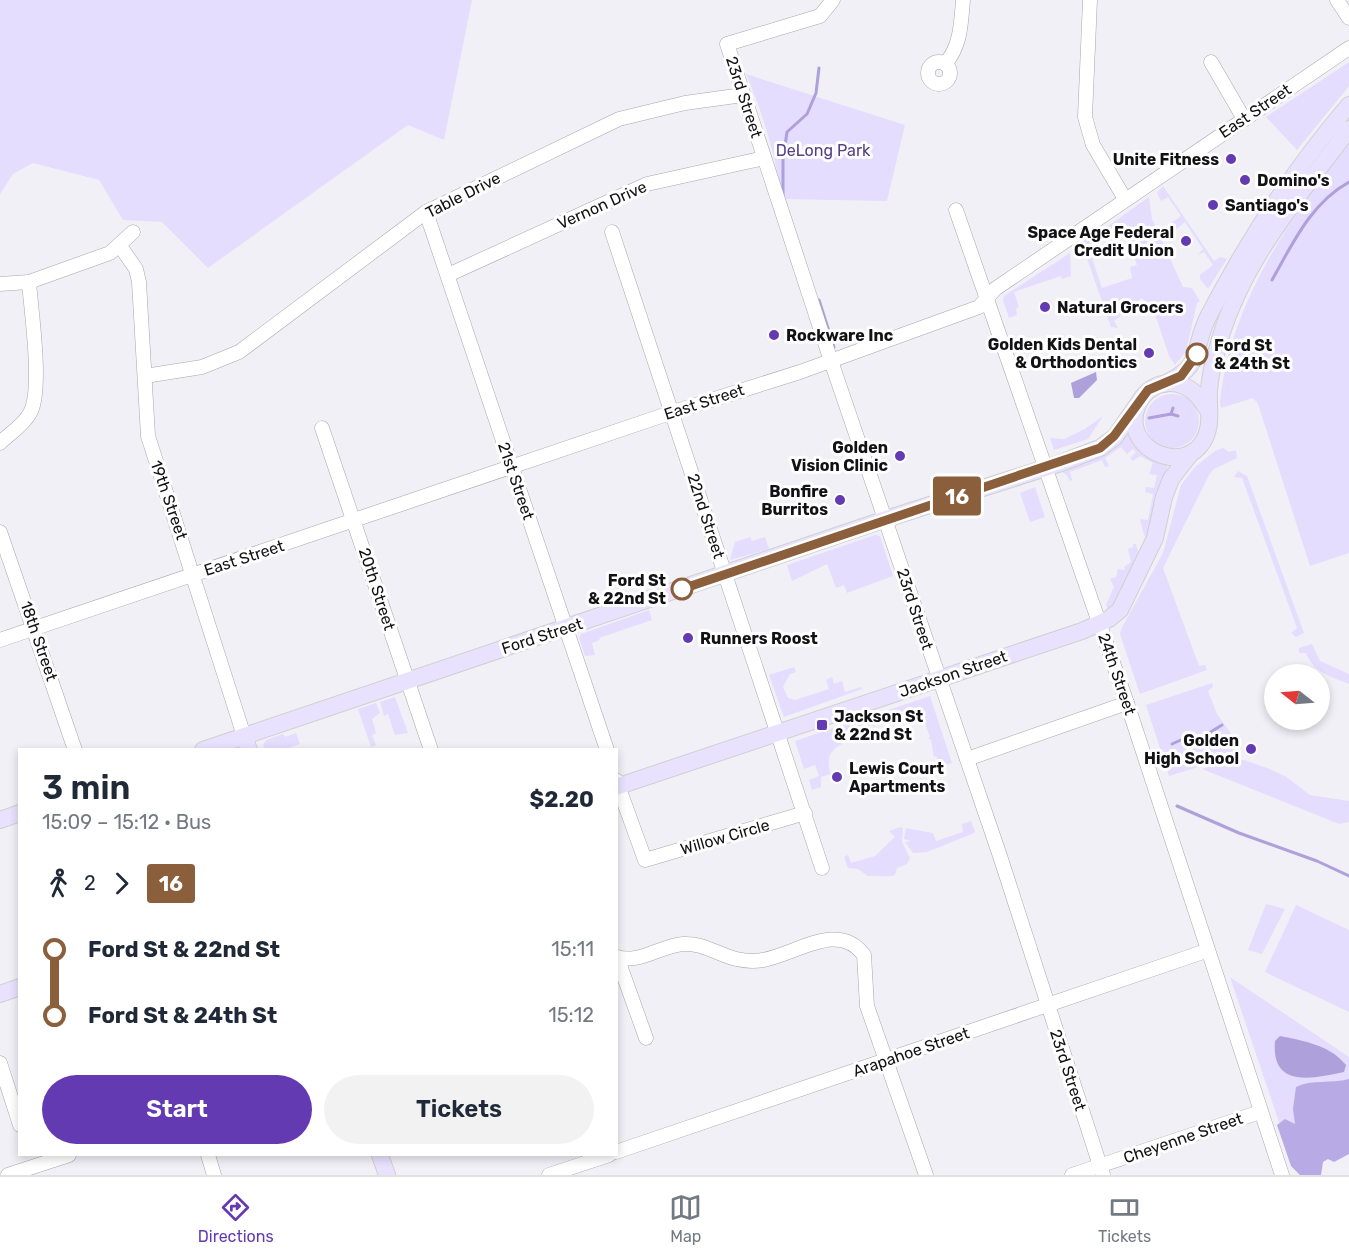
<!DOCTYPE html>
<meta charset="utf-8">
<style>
body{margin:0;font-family:Rubik,sans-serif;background:#f2f2f3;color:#1f2937;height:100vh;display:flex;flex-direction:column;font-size:22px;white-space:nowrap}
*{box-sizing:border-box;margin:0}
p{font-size:20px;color:#747a83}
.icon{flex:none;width:33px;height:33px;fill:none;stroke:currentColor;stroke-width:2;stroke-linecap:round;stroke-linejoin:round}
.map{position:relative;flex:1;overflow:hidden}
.side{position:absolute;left:18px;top:748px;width:600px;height:408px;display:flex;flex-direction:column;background:#fff;border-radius:0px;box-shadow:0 3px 9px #0003}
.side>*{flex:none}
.badge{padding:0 12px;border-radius:4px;font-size:21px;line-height:39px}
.needle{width:39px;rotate:287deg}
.fabs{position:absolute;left:1264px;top:664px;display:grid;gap:12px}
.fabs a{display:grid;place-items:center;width:66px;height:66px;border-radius:50%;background:#fff;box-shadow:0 3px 9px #0003;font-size:30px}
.map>.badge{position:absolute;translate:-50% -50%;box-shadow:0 0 0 3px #fff}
.legs{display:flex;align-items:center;gap:9px;height:66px;padding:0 24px;font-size:20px}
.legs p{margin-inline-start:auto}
.headline{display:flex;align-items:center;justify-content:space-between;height:102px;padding:0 24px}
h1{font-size:33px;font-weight:600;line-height:45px}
.primary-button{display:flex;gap:12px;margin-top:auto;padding:12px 24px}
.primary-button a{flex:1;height:69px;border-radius:36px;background:#643ab2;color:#fff;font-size:24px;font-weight:600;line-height:69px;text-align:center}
.primary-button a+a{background:#f2f2f3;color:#1f2937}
ul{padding:0 24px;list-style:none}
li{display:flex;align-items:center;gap:21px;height:66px;font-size:22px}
li i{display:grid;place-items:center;width:9px;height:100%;margin:0 8px;background:currentColor}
li i::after{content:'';width:15px;height:15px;margin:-8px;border:4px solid;border-radius:50%;background:#fff}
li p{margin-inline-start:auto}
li:first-child i{background:linear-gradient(#0000 50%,currentColor 0)}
li:last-child i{background:linear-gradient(currentColor 50%,#0000 0)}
.tabs{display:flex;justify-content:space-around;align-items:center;height:84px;border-top:2px solid #e0e1e3;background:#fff;font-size:16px;color:#747a83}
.tabs a{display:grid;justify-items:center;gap:3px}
.tabs .active{color:#643ab2}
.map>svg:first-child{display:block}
.green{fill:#e4ddfd}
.forest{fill:#b8abe5}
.water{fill:#aea1db}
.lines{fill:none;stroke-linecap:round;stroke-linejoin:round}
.stream{stroke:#aea1db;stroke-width:3}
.minor-casing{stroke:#a7a6ac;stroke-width:15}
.major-casing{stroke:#d0d0d0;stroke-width:18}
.minor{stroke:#fff;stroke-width:14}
.major{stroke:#e8e2fe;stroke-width:16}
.line-1-casing{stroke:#fff;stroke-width:14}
.line-1{stroke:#8b5e3c;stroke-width:9}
.poi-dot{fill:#643ab2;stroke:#fefefe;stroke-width:2}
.stop-1-dot{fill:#fff;stroke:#8b5e3c;stroke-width:3}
.labels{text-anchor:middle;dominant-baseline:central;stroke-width:6;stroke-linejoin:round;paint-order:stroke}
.street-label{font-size:16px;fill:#121214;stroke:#fefefe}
.park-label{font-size:16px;fill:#554187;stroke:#fefefe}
.poi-label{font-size:16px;font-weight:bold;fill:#121214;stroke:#fefefe;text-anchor:start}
.stop-label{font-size:16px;font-weight:bold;fill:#121214;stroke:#fefefe;text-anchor:start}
</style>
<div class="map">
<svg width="1349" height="1175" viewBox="0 0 1349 1175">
<rect width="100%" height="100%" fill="#f1f0f7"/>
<!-- green -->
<g class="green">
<polygon points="0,0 472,0 444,140 408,125 208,268 162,222 123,220 99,180 33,163 13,174 0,194"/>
<polygon points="1349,62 1349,86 1297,150 1266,117"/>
<path d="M746,74L905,125L887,201L782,199C776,156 763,114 746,74Z"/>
<path d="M1349,144V553L1310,566L1258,404L1253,398L1221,408L1220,402C1230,304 1289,218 1349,144Z"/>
<polygon points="1163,186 1214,261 1220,257 1227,259 1208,289 1200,279 1200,275 1213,265 1204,252 1198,255 1203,249 1185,222 1170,234 1167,226 1181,216 1168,197 1161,201 1157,193"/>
<polygon points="1149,197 1152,219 1183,287 1192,288 1200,301 1197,303 1186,351 1175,365 1169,356 1151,302 1147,303 1142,298 1114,321 1118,328 1111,327 1083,247 1084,240 1093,235 1096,242 1088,246 1102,288 1132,278 1130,267 1137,265 1126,233 1107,239 1104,229"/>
<polygon points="1070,253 1071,276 1062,279 1061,276 1014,292 1019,307 1016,309 1017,315 1009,318 1003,300 1004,296"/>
<circle cx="1172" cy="421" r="27"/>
<polygon points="1103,416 1088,439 1054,450 1050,438 1064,439 1085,429"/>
<polygon points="1126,433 1168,467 1161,485 1148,537 1144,535 1140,519 1148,520 1153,494 1145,492 1146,487 1154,488 1157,475 1149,474 1153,463 1140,456 1133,461 1130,458 1136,452 1133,449 1127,454 1121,447 1105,458 1109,466 1105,467 1102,460 1070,472 1072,480 1070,481 1067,475 1063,473 1064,467"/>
<polygon points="1223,448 1229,452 1236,450 1237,458 1214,469 1209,475 1163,568 1199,666 1205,665 1207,670 1140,694 1120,634 1121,629 1163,553 1181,485 1195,467 1215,451"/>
<polygon points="1238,471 1247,476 1304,633 1296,637 1291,633 1297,628 1242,478 1234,477"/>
<polygon points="1035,487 1045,517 1030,522 1020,493"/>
<polygon points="875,535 880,536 893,576 847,593 844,585 836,588 827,564 792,581 787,565"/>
<polygon points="750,537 752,541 765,537 769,549 730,560 735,542"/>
<polygon points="1133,544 1136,544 1139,554 1115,603 1108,611 1106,605 1114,587 1110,579 1116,577 1118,569 1125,570 1124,567 1131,562 1128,549 1133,547"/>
<polygon points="649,610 652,620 599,638 600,640 592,643 595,655 585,656 579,638 581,634"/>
<path d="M1312,644L1320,661L1349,674V692V684C1330,676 1314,673 1306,653H1299V648Z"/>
<polygon points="794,667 796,672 790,674 783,687 788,698 795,700 829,689 826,680 832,677 834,684 842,681 845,692 861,687 862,689 784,717 769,675"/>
<polygon points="1212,683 1213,687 1208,691 1217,714 1238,743 1237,752 1231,757 1169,776 1146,705"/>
<polygon points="930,696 952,763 937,767 939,765 936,756 934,757 931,740 928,738 930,737 925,723 920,724 915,711 887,719 888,723 884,724 883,721 874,724 875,727 872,725 863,728 861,731 860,728 846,733 841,726"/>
<polygon points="395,697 408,733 395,735 388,714 384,716 380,702"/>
<polygon points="376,703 380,713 372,719 376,733 372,735 376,745 371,747 358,709"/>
<path d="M836,727L842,744C829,750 826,761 831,774L821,777V787L812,790L809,780L819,776L815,765L804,769L795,741Z"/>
<polygon points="296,733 300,744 283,750 265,750 263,745 266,740 283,734 285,737"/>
<polygon points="1229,760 1244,760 1267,768 1285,776 1310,795 1349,801 1349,822 1339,824 1202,769"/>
<polygon points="971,821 975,832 972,834 927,852 913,853 905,842 911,841 904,839 906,828 933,833 936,841 963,832 962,824"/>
<path d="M900,827L903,828L902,842L910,858L907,864L897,868L895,875C885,878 878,875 868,876L858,869L848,868L844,857L848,855L851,863L875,856L895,837L889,831Z"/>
<polygon points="1266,904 1285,909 1262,954 1248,950"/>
<polygon points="1296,905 1349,930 1349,1012 1265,972"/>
<polygon points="1230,977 1349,1057 1349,1131 1288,1149"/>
</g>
<!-- forest -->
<path class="forest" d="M1349,1079V1154L1334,1162L1328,1159L1323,1162L1321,1175H1300L1291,1166L1277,1125L1285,1119L1295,1124L1293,1109L1296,1087C1312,1079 1331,1084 1349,1079Z"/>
<!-- water -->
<g class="water">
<polygon points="1096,372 1097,380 1079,398 1074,398 1071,383"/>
<path d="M1280,1036C1304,1041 1330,1045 1346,1065L1344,1072C1311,1079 1271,1088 1275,1041Z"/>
</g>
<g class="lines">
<!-- stream -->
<g class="stream">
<polyline points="783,196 783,160 787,132 807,114 816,93 819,68"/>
<path d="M1272,280C1293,243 1311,203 1349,182"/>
<polyline points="819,300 834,347"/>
<polyline points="1171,414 1173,408"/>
<polyline points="1149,418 1171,414 1178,416"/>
<polyline points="1204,740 1209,733 1222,725"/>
<polyline points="1172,744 1183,739 1212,741"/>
<polyline points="1177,806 1239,833 1317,861 1349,876"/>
</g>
<defs>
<g id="minor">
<polyline points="833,0 820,16 727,44 831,361 1000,856 1103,1175"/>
<polyline points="1090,0 1085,117 1093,145 1125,199"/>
<polyline points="1337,0 1349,18"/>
<circle cx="939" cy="73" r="11"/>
<polyline points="1211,62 1244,119"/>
<path d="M945,64C961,46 961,23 963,0"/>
<polyline points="956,210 1127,703 1282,1175"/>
<polyline points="426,212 607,750"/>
<polyline points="612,232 822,868"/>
<polyline points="120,246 136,269 139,282 148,436 244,736"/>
<polyline points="448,275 647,184 764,158"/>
<polyline points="0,284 29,282 110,253 133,232"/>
<polyline points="145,376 202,367 239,352 426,212 619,119 685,103 743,95"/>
<polyline points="322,428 431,750"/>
<path d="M0,443C10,433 23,426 30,413C43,390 31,310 29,282"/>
<polyline points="0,532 75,750"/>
<polyline points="0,640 673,412 800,372 979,307 995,289 1349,48"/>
<polyline points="967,759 1127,703"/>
<polyline points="616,780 645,860 805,813"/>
<path d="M616,957C640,964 660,946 683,944C711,942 728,966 763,960C797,954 838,920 864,955L867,1006L926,1175"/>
<polyline points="617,957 646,1038"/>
<polyline points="0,1063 20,1125"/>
<polyline points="616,1152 1206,951"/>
<polyline points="208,1155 214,1175"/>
<polyline points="8,1175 69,1155"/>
<polyline points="549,1175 609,1155"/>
<polyline points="1072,1175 1260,1112"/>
</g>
<g id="major">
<path d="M1164,384C1206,365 1191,349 1209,315C1248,240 1294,169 1349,105"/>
<path d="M1209,412C1202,401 1196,391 1184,386C1157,375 1131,398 1135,426C1140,454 1179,468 1199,447C1214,430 1208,410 1209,390C1210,377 1213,363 1217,350C1238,266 1298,197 1349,129"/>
<polyline points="244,736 249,750"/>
<polyline points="203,750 886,519 1058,464 1100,448 1115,437 1137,405"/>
<polyline points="616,787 1082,631 1109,619 1120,610 1155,538 1164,497 1171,479 1191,453"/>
<polyline points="0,820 20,813"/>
<polyline points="0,994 20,987"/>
<polyline points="380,1155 387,1175"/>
</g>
</defs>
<!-- minor casing -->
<use href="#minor" class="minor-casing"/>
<!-- major casing -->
<use href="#major" class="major-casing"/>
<!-- minor -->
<use href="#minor" class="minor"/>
<!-- major -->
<use href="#major" class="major"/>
</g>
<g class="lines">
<defs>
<polyline id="line-1" points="682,589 1100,448 1114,436 1148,390 1181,376 1197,354"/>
</defs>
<!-- line-1 casing -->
<use href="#line-1" class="line-1-casing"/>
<!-- line-1 -->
<use href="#line-1" class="line-1"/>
</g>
<!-- markers -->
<g class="poi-dot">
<circle cx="1231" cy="159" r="6"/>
<circle cx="1245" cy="180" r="6"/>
<circle cx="1213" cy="205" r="6"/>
<circle cx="1186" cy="241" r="6"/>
<circle cx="1045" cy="307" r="6"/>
<circle cx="774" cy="335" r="6"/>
<circle cx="1149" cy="353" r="6"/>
<circle cx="900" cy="456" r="6"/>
<circle cx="840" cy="500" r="6"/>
<circle cx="688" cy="638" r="6"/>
<rect x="816" y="719" width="12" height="12" rx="3"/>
<circle cx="1251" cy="749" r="6"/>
<circle cx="837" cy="777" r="6"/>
</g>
<g class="stop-1-dot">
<circle cx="1197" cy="354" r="10"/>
<circle cx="682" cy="589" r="10"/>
</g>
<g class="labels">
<!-- street labels -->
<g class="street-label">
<text transform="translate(744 97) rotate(72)">23rd Street</text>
<text transform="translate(1255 111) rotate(-34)">East Street</text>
<text transform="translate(463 195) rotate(-27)">Table Drive</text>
<text transform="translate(602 205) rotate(-24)">Vernon Drive</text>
<text transform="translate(704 402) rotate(-18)">East Street</text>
<text transform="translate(516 481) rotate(71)">21st Street</text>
<text transform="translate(169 500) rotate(71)">19th Street</text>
<text transform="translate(706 516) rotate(72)">22nd Street</text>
<text transform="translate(244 558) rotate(-18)">East Street</text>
<text transform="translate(377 589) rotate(72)">20th Street</text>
<text transform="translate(915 609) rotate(72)">23rd Street</text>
<text transform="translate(542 636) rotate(-18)">Ford Street</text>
<text transform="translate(39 641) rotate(71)">18th Street</text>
<text transform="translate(953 674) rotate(-19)">Jackson Street</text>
<text transform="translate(1117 674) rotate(71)">24th Street</text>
<text transform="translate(725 837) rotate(-16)">Willow Circle</text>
<text transform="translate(911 1052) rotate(-19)">Arapahoe Street</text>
<text transform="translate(1068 1070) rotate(72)">23rd Street</text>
<text transform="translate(1183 1138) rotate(-19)">Cheyenne Street</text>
</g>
<!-- park labels -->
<g class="park-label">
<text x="823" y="150">DeLong Park</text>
</g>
<!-- poi labels -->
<g class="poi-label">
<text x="1219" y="159" text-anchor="end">Unite Fitness</text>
<text x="1257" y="180">Domino's</text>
<text x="1225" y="205">Santiago's</text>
<text x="1174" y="232" text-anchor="end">Space Age Federal<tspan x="1174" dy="18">Credit Union</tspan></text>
<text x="1057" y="307">Natural Grocers</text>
<text x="786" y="335">Rockware Inc</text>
<text x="1137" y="344" text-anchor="end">Golden Kids Dental<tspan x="1137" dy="18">&amp; Orthodontics</tspan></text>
<text x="888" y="447" text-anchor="end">Golden<tspan x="888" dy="18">Vision Clinic</tspan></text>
<text x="828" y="491" text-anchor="end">Bonfire<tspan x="828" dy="18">Burritos</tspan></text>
<text x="700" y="638">Runners Roost</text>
<text x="834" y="716">Jackson St<tspan x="834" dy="18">&amp; 22nd St</tspan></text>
<text x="1239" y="740" text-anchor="end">Golden<tspan x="1239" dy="18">High School</tspan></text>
<text x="849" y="768">Lewis Court<tspan x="849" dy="18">Apartments</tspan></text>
</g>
<!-- stop labels -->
<g class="stop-label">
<text x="1214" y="345">Ford St<tspan x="1214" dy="18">&amp; 24th St</tspan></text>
<text x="666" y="580" text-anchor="end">Ford St<tspan x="666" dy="18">&amp; 22nd St</tspan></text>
</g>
</g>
</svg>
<div class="fabs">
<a><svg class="needle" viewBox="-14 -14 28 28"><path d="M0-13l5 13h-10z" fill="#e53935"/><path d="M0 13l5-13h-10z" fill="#747a83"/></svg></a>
</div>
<b class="badge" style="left:957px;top:496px;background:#8b5e3c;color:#fff">16</b>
<section class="side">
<div class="headline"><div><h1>3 min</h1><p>15:09 – 15:12 · Bus</p></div><b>$2.20</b></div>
<div class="legs"><svg class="icon" aria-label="walk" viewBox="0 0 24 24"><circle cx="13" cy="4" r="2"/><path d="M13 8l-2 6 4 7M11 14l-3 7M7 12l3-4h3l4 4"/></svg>2<svg class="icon" aria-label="forward" viewBox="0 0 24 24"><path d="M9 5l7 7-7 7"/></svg><b class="badge" style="background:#8b5e3c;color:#fff">16</b></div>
<ul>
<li><i style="color:#8b5e3c"></i><b>Ford St &amp; 22nd St</b><p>15:11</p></li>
<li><i style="color:#8b5e3c"></i><b>Ford St &amp; 24th St</b><p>15:12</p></li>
</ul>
<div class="primary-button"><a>Start</a><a>Tickets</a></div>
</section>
</div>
<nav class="tabs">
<a class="active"><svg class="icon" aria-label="directions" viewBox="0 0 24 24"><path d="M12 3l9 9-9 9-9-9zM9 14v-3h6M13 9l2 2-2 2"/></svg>Directions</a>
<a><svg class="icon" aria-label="map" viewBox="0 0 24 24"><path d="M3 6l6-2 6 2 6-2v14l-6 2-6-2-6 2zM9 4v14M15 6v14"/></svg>Map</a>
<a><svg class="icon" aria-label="tickets" viewBox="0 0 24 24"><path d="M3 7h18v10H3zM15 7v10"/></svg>Tickets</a>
</nav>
